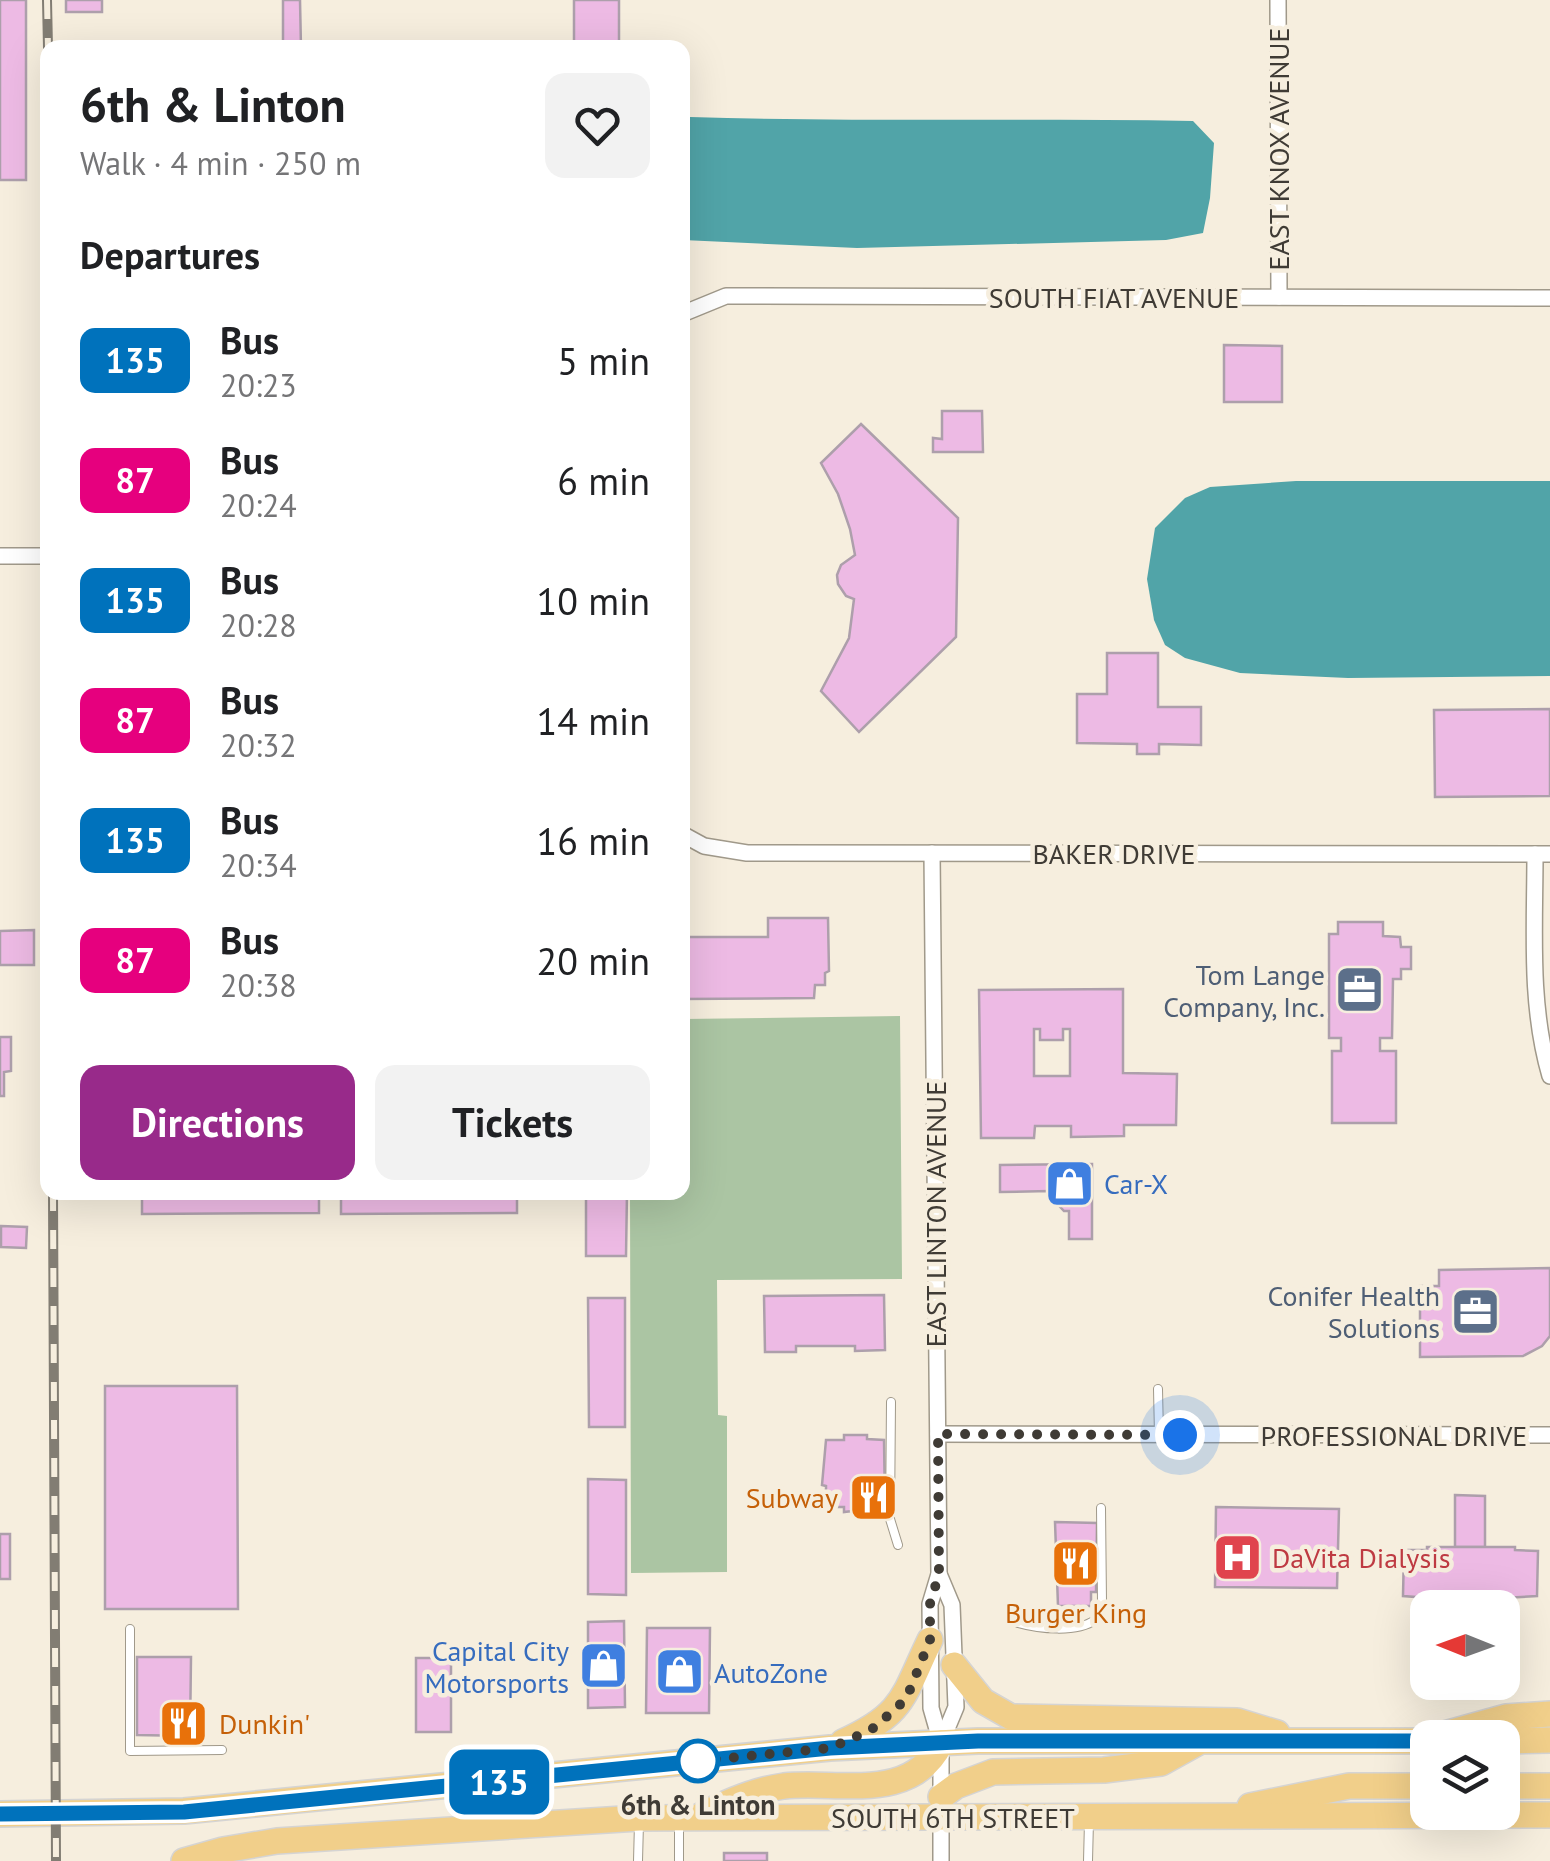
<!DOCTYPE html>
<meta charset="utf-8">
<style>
body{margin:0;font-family:"PT Sans",sans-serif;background:#f2f2f2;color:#202124;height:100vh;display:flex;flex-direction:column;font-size:38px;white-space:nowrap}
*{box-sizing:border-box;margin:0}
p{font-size:32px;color:#757577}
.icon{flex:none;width:55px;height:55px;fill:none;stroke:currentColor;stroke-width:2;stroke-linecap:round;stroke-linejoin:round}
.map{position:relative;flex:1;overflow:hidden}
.details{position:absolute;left:40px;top:40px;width:650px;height:1160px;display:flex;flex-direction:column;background:#fff;border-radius:20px;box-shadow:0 10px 40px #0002}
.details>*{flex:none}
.badge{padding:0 20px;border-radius:15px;font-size:35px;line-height:65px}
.needle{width:65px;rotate:271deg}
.buttons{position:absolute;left:1410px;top:1590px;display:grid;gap:20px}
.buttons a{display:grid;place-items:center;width:110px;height:110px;border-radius:20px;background:#fff;box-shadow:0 10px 40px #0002;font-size:50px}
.you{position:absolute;width:50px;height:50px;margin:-25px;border:8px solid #fff;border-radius:50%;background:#1a73e8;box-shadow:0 0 0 15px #1a73e833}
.map>.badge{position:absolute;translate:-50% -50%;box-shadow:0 0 0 5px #fff}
h2{padding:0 40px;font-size:38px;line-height:90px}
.round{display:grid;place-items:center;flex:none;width:105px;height:105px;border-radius:20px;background:#f2f2f2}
.overview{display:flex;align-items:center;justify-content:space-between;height:170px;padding:0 40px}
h1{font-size:48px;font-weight:800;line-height:75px}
.action{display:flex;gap:20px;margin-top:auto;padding:20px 40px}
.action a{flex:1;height:115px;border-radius:20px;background:#982a8a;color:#fff;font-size:40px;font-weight:800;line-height:115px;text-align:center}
.action a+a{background:#f2f2f2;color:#202124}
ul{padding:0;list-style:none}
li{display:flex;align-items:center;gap:30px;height:120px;padding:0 40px}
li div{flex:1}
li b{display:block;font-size:38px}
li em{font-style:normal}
li .badge{min-width:110px;font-weight:700;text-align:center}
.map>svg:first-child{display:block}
.green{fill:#abc5a3}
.water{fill:#51a4a8}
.building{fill:#edbae4;stroke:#ad9fab;stroke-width:2.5;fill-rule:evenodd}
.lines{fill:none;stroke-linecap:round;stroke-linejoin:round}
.lane-casing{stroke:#a0998a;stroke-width:10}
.street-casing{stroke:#a0998a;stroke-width:18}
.primary-casing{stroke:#d5d4d3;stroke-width:28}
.lane{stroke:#fff;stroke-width:8}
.street{stroke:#fff;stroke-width:15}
.primary{stroke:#f1cf8a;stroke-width:25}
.rail-casing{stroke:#827d73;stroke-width:10}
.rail{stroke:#f6eede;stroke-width:6;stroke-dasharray:19;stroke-linecap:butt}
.line-casing{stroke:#fff;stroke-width:22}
.line{stroke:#0072bc;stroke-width:15}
.walk{stroke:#3f3b35;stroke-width:10;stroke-dasharray:0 18}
.stop-dot{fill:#fff;stroke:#0072bc;stroke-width:5}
.labels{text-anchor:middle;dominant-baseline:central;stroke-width:9;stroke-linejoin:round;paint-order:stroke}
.street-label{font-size:28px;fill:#3f3b35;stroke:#f6eede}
.service-label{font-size:28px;fill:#4e5e75;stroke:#f6eede;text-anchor:end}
.shop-label{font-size:28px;fill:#366cbe;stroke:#f6eede;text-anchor:start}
.food-label{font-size:28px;fill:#c56008;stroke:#f6eede;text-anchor:end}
.health-label{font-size:28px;fill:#be3a42;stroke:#f6eede;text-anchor:start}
.stop-label{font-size:28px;font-weight:bold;fill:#3f3b35;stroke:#f6eede}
</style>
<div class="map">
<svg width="1550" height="1861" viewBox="0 0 1550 1861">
<rect width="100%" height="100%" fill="#f6eede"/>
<!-- green -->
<polygon class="green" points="900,1016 902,1279 717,1280 718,1415 727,1416 727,1572 631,1573 630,1193 682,1192 683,1019"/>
<!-- water -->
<g class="water">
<path d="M690,117C858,122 1025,118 1193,121L1214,143L1210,198L1203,233L1166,240L857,248L683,240V120Z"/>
<polygon points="1296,481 1550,481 1550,676 1348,678 1240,673 1185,658 1165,645 1154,620 1147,579 1155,528 1185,498 1210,487"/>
</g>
<!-- building -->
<g class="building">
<rect x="0" y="0" width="26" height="180"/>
<rect x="66" y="0" width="36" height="12"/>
<polygon points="283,0 300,0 301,48 283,48"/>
<rect x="574" y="0" width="45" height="48"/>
<polygon points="1224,345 1282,346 1282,402 1224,402"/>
<polygon points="942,411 982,411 983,452 933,452 933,438 942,439"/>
<polygon points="861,424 958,518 956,637 859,732 821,691 849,638 854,599 846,596 838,584 837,575 841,565 855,555 850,529 838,494 821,463"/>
<polygon points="1107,653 1158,653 1158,707 1201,707 1201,745 1159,744 1159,754 1137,754 1137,744 1077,743 1077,694 1107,694"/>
<polygon points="1550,709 1550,796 1435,797 1434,710"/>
<polygon points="768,918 828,918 829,971 825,973 825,985 815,985 814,998 682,999 682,937 768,937"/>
<polygon points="1338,922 1383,922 1383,936 1400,937 1401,947 1411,947 1411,969 1401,969 1401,979 1393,979 1392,1038 1380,1038 1380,1051 1396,1051 1396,1123 1332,1123 1332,1051 1341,1051 1341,1038 1329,1038 1329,934 1338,934"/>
<polygon points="34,930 34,965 0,965 0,931"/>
<path d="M1123,989V1073L1177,1074L1176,1125H1124V1136L1071,1137V1126H1035L1034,1138H981L979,990ZM1034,1029H1040V1040H1063V1029H1070V1076H1034Z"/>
<polygon points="0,1037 11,1037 11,1071 4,1072 4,1096 0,1096"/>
<polygon points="1092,1164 1092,1239 1069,1239 1069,1211 1064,1211 1049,1195 1049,1191 1000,1192 1000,1165"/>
<polygon points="142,1192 319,1192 319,1213 142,1214"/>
<polygon points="341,1192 517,1192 517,1213 341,1214"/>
<polygon points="586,1192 627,1192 626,1256 586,1256"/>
<polygon points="1,1226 27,1227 26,1248 1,1247"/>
<polygon points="1550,1268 1550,1336 1542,1346 1523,1356 1420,1357 1420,1286 1439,1286 1439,1270"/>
<polygon points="884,1295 885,1350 855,1351 855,1346 796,1346 796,1352 765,1352 764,1296"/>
<polygon points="588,1298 625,1298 625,1427 589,1427"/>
<polygon points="105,1386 237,1386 238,1609 105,1609"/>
<polygon points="844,1435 867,1435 867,1439 884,1440 885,1507 844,1512 844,1507 826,1507 826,1486 822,1485 826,1440 844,1440"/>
<polygon points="588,1479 626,1480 626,1595 588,1594"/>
<polygon points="1455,1495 1485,1496 1485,1547 1455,1547"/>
<polygon points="1216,1507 1339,1509 1337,1588 1215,1587"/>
<polygon points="1055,1522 1097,1523 1096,1592 1091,1592 1091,1606 1058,1606"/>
<rect x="0" y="1534" width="10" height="45"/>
<polygon points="1427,1547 1515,1547 1515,1550 1538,1551 1537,1596 1485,1599 1485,1608 1456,1608 1456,1600 1403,1596 1404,1550 1427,1550"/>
<polygon points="624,1621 625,1707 588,1708 588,1622"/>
<polygon points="647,1628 710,1628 709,1713 646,1713"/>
<polygon points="137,1657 191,1657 190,1736 137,1735"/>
<rect x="416" y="1658" width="35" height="74"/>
<rect x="724" y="1853" width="43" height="8"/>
</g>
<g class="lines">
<defs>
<g id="lane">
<polyline points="1158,1389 1159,1435"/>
<polyline points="891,1402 890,1519 898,1545"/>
<path d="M1018,1623C1039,1629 1077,1633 1095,1620L1102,1602L1101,1508"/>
<polyline points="130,1629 130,1751 222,1750"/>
<polyline points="679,1821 679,1861"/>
<polyline points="638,1861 639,1823"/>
<polyline points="1088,1861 1089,1821"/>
</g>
<g id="street">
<polyline points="1278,0 1279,297"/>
<polyline points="682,314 726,296 1550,298"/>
<polyline points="0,556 48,556"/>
<polyline points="682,834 704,846 747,853 1550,854"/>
<polyline points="932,853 939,1574 930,1604 931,1708 941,1743 941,1861"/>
<path d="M1535,854C1535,928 1529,1004 1550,1076"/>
<polyline points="938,1434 1550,1435"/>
<polyline points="939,1574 952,1605 956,1707 941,1743"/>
</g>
<g id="primary">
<polyline points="954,1665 983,1701 1011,1717 1237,1721 1277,1733"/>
<polyline points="1430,1738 1506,1717 1550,1714"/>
<polyline points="1502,1741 1550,1740"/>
<path d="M843,1742C905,1714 903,1696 930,1640"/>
<polyline points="1502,1786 1550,1786"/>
<polyline points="941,1797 956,1786 993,1772 1104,1770 1161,1763 1197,1743"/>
<polyline points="1250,1806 1349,1786 1428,1786"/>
<polyline points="0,1814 184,1811 830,1748 978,1741 1428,1741"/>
<path d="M703,1814C730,1801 755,1790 784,1786C838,1780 911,1804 941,1743"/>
<polyline points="184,1861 223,1850 277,1841 639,1818 1550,1815"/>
</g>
</defs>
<!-- lane casing -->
<use href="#lane" class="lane-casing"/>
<!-- street casing -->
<use href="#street" class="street-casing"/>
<!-- primary casing -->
<use href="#primary" class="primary-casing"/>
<!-- lane -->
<use href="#lane" class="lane"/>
<!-- street -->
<use href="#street" class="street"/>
<!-- primary -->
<use href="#primary" class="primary"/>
<defs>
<g id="rail">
<polyline points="47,0 48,48"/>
<polyline points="53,1192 56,1861"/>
</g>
</defs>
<!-- rail casing -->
<use href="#rail" class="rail-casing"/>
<!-- rail -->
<use href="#rail" class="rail"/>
</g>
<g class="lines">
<defs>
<polyline id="line" points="0,1814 184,1812 830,1748 978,1741 1428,1741"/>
</defs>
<!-- line casing -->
<use href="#line" class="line-casing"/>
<!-- line -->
<use href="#line" class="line"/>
<!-- walk -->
<polyline class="walk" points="698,1761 830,1748 871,1730 899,1706 909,1692 930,1640 930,1604 939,1574 938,1434 1180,1435"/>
</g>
<!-- icons -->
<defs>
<symbol id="office-square" viewBox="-11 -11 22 22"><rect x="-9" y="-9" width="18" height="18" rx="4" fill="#5c6f8a" stroke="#f6eede"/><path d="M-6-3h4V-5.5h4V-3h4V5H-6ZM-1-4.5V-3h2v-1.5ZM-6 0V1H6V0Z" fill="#fff"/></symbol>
<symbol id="shop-square" viewBox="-11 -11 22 22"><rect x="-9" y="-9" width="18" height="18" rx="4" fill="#3f7fe0" stroke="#f6eede"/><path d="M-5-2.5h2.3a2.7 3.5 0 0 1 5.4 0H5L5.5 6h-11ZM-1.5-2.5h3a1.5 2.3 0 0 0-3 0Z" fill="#fff"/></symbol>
<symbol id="restaurant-square" viewBox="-11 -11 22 22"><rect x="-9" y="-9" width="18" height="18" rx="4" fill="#e8710a" stroke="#f6eede"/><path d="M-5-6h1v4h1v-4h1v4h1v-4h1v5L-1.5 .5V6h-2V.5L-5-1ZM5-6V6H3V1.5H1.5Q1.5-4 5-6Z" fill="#fff"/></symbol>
<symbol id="hospital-square" viewBox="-11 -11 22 22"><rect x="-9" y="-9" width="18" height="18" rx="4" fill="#e0444e" stroke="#f6eede"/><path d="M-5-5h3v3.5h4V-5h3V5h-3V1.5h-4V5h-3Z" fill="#fff"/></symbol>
</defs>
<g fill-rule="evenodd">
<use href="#office-square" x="1332" y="962" width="55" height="55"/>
<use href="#shop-square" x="1042" y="1156" width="55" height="55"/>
<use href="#office-square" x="1448" y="1284" width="55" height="55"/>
<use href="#restaurant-square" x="846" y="1470" width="55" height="55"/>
<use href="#hospital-square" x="1210" y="1530" width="55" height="55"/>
<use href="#restaurant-square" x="1048" y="1536" width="55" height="55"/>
<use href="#shop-square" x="576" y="1638" width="55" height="55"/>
<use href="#shop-square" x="652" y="1644" width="55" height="55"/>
<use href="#restaurant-square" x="156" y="1696" width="55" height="55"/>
</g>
<!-- markers -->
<circle class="stop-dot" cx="698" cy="1761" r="20"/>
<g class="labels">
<!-- street labels -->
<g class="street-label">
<text transform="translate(1278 149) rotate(-90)">EAST KNOX AVENUE</text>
<text x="1114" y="297">SOUTH FIAT AVENUE</text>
<text x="1114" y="853">BAKER DRIVE</text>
<text transform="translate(935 1214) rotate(-90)">EAST LINTON AVENUE</text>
<text x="1394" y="1435">PROFESSIONAL DRIVE</text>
<text x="953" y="1817">SOUTH 6TH STREET</text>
</g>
<!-- service labels -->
<g class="service-label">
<text x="1325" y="974">Tom Lange<tspan x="1325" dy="32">Company, Inc.</tspan></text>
<text x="1440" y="1295">Conifer Health<tspan x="1440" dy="32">Solutions</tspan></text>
</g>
<!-- shop labels -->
<g class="shop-label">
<text x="1104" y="1183">Car-X</text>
<text x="569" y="1650" text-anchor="end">Capital City<tspan x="569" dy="32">Motorsports</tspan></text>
<text x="714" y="1672">AutoZone</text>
</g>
<!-- food labels -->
<g class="food-label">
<text x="838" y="1497">Subway</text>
<text x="1076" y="1612" text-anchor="middle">Burger King</text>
<text x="219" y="1723" text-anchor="start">Dunkin'</text>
</g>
<!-- health labels -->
<g class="health-label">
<text x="1272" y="1557">DaVita Dialysis</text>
</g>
<!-- stop labels -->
<g class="stop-label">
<text x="698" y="1804">6th &amp; Linton</text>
</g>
</g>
</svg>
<div class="buttons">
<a><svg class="needle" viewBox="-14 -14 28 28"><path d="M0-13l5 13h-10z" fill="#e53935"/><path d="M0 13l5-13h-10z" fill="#757577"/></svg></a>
<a><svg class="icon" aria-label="layers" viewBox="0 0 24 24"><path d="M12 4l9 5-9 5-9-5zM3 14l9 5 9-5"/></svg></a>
</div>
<div class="you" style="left:1180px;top:1435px"></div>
<b class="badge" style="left:499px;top:1782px;background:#0072bc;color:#fff">135</b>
<section class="details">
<div class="overview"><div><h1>6th &amp; Linton</h1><p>Walk · 4 min · 250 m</p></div><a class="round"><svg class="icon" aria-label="heart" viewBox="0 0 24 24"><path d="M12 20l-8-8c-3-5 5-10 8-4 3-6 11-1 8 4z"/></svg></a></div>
<h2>Departures</h2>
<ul>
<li><span class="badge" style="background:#0072bc;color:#fff">135</span><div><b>Bus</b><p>20:23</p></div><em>5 min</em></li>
<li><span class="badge" style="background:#e6007e;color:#fff">87</span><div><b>Bus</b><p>20:24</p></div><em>6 min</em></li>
<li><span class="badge" style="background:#0072bc;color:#fff">135</span><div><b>Bus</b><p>20:28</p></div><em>10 min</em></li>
<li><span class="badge" style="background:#e6007e;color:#fff">87</span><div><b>Bus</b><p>20:32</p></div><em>14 min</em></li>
<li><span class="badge" style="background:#0072bc;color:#fff">135</span><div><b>Bus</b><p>20:34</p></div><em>16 min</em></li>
<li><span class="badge" style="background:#e6007e;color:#fff">87</span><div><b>Bus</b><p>20:38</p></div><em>20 min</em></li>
</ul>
<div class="action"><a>Directions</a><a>Tickets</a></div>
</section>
</div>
